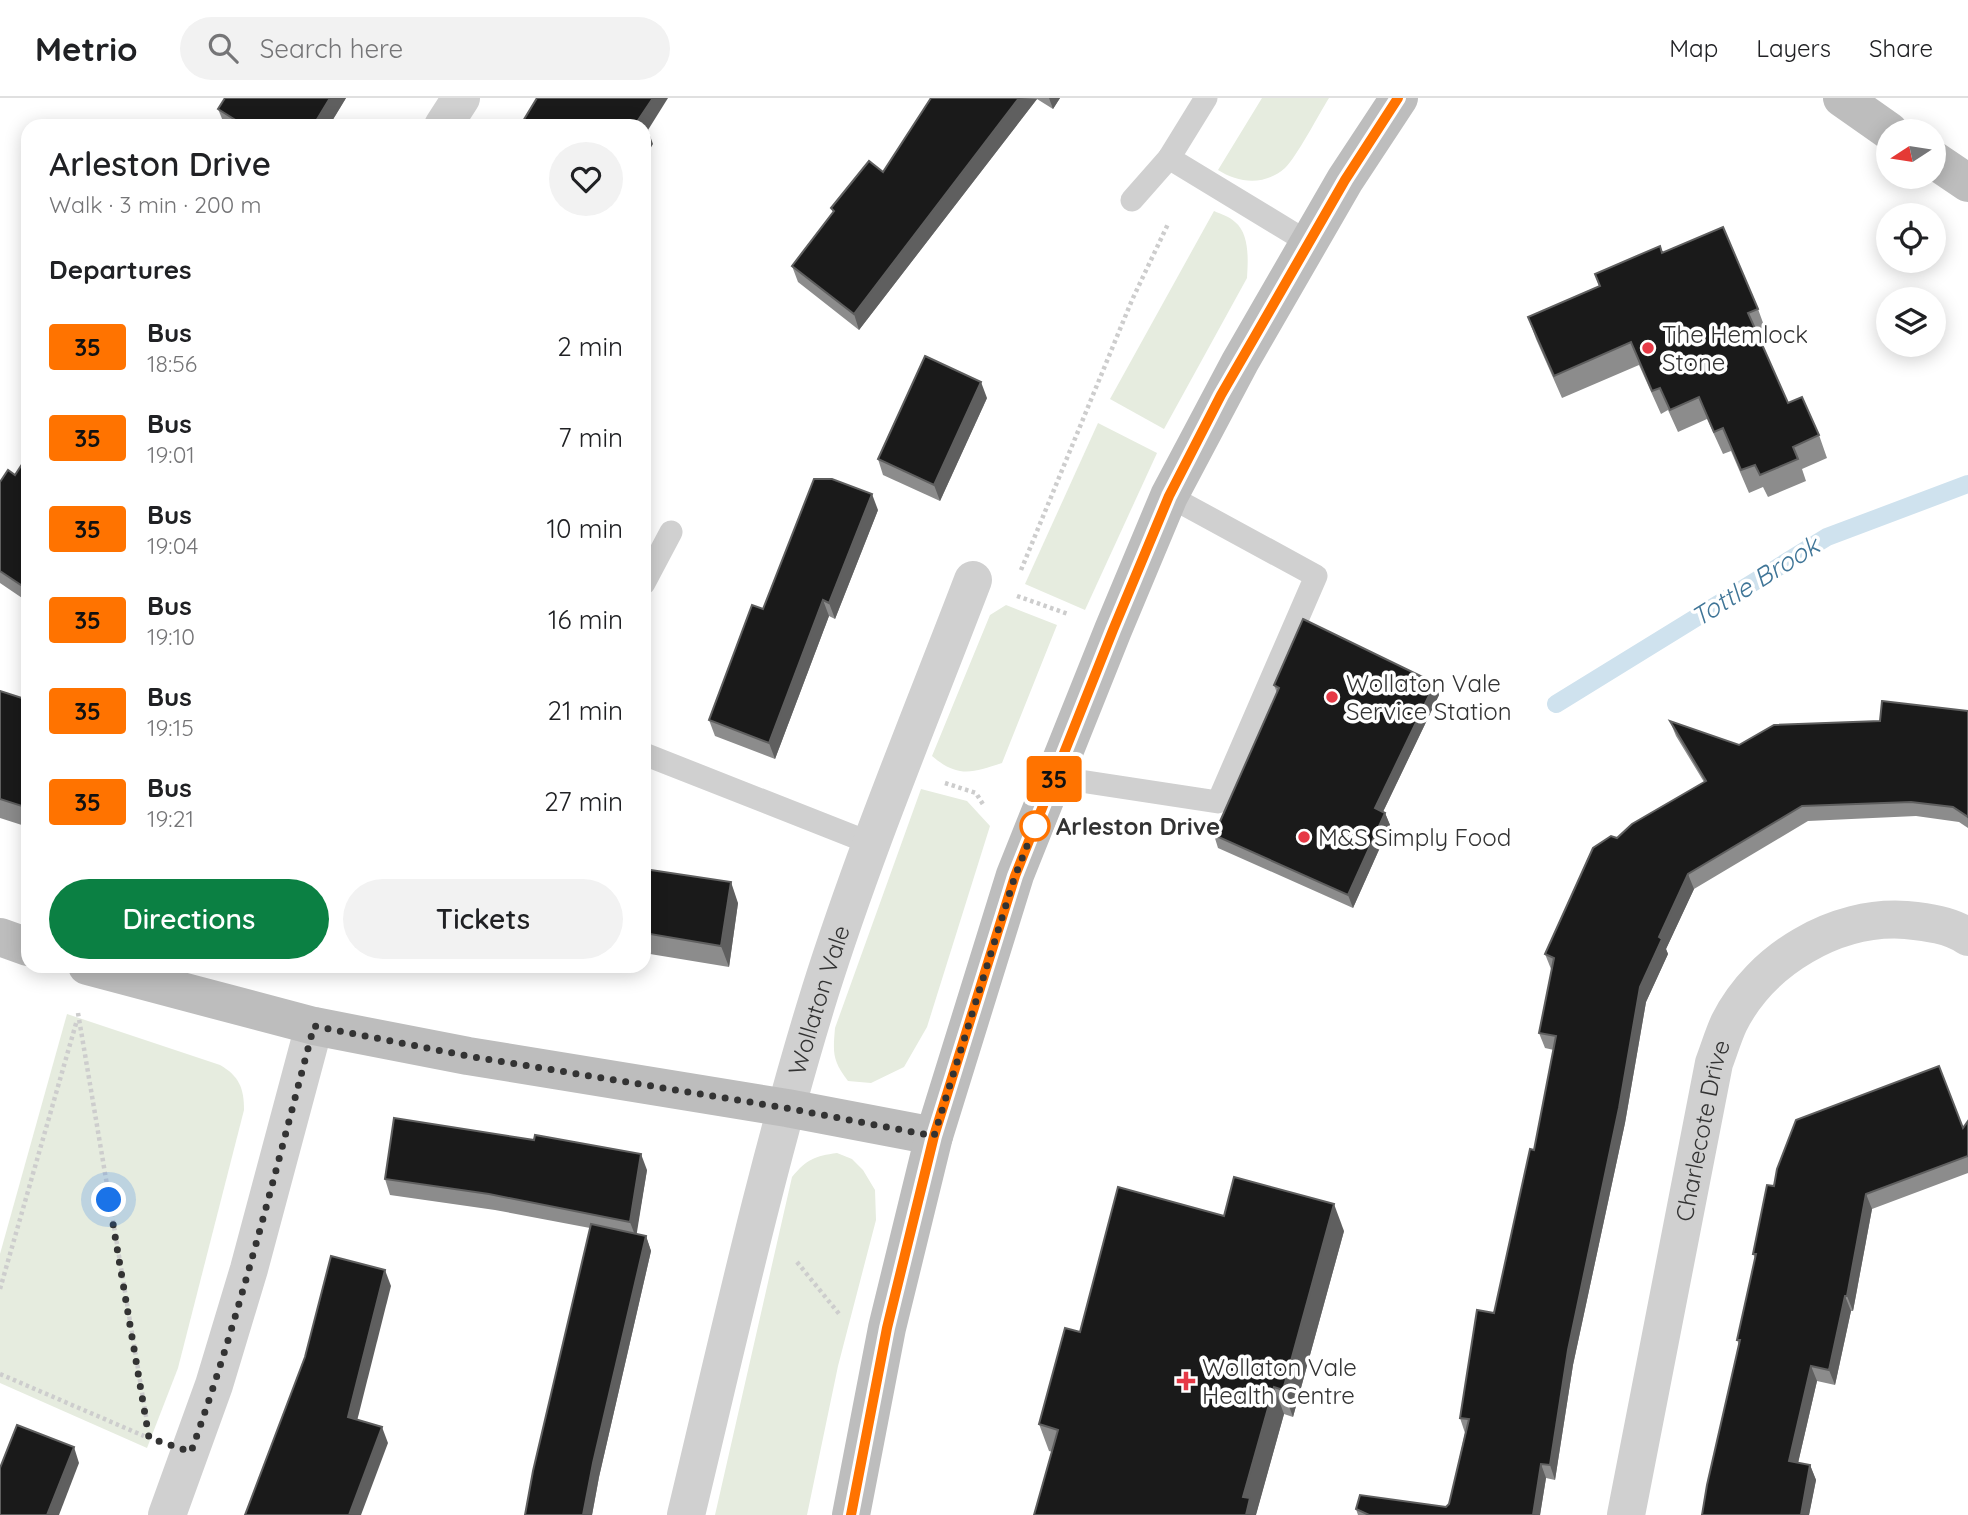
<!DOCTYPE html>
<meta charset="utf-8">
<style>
body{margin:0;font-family:Quicksand,sans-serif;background:#f2f2f2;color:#202124;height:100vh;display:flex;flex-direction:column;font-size:26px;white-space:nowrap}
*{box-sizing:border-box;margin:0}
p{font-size:23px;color:#757577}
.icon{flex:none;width:38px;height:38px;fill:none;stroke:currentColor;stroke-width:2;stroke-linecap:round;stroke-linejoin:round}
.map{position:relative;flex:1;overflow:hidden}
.sheet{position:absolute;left:21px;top:21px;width:630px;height:854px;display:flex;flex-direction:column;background:#fff;border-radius:21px;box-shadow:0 4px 18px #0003}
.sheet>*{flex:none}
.badge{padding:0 14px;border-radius:5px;font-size:24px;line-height:46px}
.needle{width:46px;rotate:258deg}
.buttons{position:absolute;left:1876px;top:21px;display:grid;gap:14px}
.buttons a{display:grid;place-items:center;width:70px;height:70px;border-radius:50%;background:#fff;box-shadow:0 4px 18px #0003;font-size:35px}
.you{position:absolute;width:35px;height:35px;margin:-18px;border:5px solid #fff;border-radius:50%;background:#1a73e8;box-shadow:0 0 0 10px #1a73e833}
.map>.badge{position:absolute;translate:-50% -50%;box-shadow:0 0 0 4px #fff}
h2{padding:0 28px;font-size:26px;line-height:63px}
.round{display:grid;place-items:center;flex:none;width:74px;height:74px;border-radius:37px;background:#f2f2f2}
.head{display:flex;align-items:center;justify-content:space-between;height:119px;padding:0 28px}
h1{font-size:33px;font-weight:600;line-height:52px}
.button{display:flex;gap:14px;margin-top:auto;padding:14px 28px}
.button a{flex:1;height:80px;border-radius:42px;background:#0b8043;color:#fff;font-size:28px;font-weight:600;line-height:80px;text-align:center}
.button a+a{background:#f2f2f2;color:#202124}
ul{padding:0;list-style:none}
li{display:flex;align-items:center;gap:21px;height:91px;padding:0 28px}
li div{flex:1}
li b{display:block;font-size:26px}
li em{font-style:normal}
li .badge{min-width:77px;font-weight:700;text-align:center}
header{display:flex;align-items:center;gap:42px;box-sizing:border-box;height:98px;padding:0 35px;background:#fff;border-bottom:2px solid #e0e0e0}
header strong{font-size:33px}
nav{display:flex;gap:38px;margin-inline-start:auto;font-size:24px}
.search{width:490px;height:63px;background:#f2f2f2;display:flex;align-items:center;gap:18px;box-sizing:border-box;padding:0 24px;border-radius:38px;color:#757577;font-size:26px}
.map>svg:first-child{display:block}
.green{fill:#e6ecdf}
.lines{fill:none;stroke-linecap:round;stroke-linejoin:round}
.stream{stroke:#cfe2ee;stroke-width:18}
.path{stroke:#cdcdcd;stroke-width:4.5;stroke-dasharray:3.5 3.5;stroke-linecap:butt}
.lane{stroke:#d0d0d0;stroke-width:23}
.street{stroke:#d0d0d0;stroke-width:38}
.secondary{stroke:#bdbdbd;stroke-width:38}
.wall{fill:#8c8c8c}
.shaded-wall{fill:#5f5f5f}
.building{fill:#1a1a1a;stroke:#5f5f5f;stroke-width:2}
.line-casing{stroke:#fff;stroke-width:16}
.line{stroke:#ff7300;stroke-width:10}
.walk{stroke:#333;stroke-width:7;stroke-dasharray:0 12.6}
.poi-dot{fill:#e63946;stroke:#fff;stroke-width:2.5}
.stop-dot{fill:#fff;stroke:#ff7300;stroke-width:3.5}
.labels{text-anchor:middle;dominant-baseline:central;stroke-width:7;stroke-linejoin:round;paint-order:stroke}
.poi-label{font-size:24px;fill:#333;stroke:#fff;text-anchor:start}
.stop-label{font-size:24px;font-weight:bold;fill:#333;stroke:#fff;text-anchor:start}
.street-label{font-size:24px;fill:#333;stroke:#fff}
.water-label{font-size:26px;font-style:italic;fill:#3f7597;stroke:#fff}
</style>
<header>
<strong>Metrio</strong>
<div class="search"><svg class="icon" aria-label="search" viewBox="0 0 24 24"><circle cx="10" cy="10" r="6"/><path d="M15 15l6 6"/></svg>Search here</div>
<nav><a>Map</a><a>Layers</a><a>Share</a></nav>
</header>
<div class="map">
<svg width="1968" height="1417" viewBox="0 0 1968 1417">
<rect width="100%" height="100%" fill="#fff"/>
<!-- green -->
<g class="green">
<path d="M1262,0H1329C1319,16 1296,60 1285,70C1265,88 1238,85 1218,72Z"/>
<path d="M1214,113C1221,116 1230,119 1235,124C1250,136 1248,163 1247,180L1164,331L1110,301Z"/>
<polygon points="1098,325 1157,355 1085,512 1025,486"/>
<path d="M1006,507L1057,527L1002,665C972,675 958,680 932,658L990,517Z"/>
<path d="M921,691L967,703L990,728L927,929L904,969L871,985L848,983C832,962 833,955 835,930Z"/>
<path d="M67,916L220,967C239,978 244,990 244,1012L178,1270L147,1350L0,1285V1156Z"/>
<path d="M837,1055L852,1061L863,1072L875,1092L876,1122L838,1268L807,1417H715L792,1079C807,1061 815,1058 837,1055Z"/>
</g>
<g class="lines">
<!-- stream -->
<polyline class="stream" points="1556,606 1827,439 1968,386"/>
<!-- path -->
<g class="path">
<polyline points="1021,472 1132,202 1168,126"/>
<polyline points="1017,498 1068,516"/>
<polyline points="945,685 976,695 984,708"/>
<polyline points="78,915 147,1324"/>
<polyline points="797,1164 840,1217"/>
<polyline points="0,1191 77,922"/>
<polyline points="0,1276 144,1338"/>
</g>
<!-- lane -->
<g class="lane">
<polyline points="1169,60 1309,145"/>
<polyline points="1132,102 1169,60 1206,0"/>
<polyline points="644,485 671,434"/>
<polyline points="644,656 870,745"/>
<polyline points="1054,679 1218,704 1316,478 1169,398"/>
</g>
<!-- street -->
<g class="street">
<polyline points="443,28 461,0"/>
<polyline points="167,1417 214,1287 249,1171 314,928"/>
<path id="s1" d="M686,1417C728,1242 767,1065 820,894C864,754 921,618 973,482"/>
<path id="s2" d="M1626,1417L1714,965C1719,952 1723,938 1729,925C1761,861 1836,817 1906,822C1927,824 1951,827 1968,839"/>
</g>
<!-- secondary -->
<g class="secondary">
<polyline points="1842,0 1889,33"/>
<polyline points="1934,62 1968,85"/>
<polyline points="0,839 28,849"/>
<polyline points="87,868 314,928 468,958 787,1010 934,1038"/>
<polyline points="851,1417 887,1230 934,1038 1015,777 1113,532 1169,398 1240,264 1345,82 1399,0"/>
</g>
</g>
<!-- wall -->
<g class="wall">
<polygon points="225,0 346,0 329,28 225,28 218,11"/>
<polygon points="931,0 1060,0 1053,11 1037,1 859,232 798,184 792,168 833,114 831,110 883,74"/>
<polygon points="1662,155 1758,211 1766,233 1758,237 1788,305 1819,337 1827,360 1802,371 1806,383 1768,399 1763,389 1749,395 1731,353 1723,356 1707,321 1678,334 1668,312 1661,316 1639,267 1562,300 1536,241 1528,219 1599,188 1595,176"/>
<polygon points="987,300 940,403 883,377 878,361"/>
<polygon points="28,357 28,504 0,485 0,384 15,377"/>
<polygon points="878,412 835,521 829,518 775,661 715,638 709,622 763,511"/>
<polygon points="1435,585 1439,597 1383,714 1385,715 1390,727 1353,810 1218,750 1214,737 1277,595 1274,587"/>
<polygon points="0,593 28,602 28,729 0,720"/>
<polygon points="1968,613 1968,730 1959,724 1916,718 1808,723 1694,791 1666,851 1668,856 1646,904 1625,1025 1573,1267 1555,1382 1546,1380 1540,1417 1358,1417 1356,1411 1446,1409 1449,1406 1465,1335 1460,1320 1494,1215 1534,1052 1554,952 1545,950 1539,935 1552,871 1551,871 1545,856 1617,740 1704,684 1676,638 1670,623 1739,647 1880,623"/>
<polygon points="644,771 738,805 729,869 644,855"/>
<polygon points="1968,1023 1968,1075 1872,1111 1853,1213 1851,1213 1835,1287 1817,1283 1798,1365 1810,1367 1816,1382 1809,1417 1702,1417 1739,1247 1737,1242 1755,1160 1753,1156 1774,1088 1963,1030"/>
<polygon points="647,1072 636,1136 646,1138 651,1153 599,1379 592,1417 525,1417 590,1130 495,1112 390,1097 385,1081"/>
<polygon points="1344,1133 1293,1319 1284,1316 1256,1416 1049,1353 1039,1326 1080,1234"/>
</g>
<!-- shaded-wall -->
<g class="shaded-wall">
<polygon points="330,0 346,0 329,28 313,28"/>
<polygon points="653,0 668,0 648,32 653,46 644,61 644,28 637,24"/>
<polygon points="1019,0 1037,1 859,232 854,216"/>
<polygon points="1049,0 1060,0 1053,11"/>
<polygon points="981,284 987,300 940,403 934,387"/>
<polygon points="647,394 650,403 644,414 644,400"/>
<polygon points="872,396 878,412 835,521 829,505"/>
<polygon points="823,502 829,518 775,661 769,645"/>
<polygon points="1435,585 1439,597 1379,722 1375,710"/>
<polygon points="1385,715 1390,727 1353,810 1348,797"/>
<polygon points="1688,776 1694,791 1666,851 1668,856 1646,904 1625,1025 1573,1267 1555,1382 1550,1367 1568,1252 1640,889 1659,839"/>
<polygon points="731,784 738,805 729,869 721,848"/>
<polygon points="641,1056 647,1072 636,1140 630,1124"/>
<polygon points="1866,1096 1872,1111 1853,1213 1847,1198"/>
<polygon points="1334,1106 1344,1133 1293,1319 1283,1292"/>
<polygon points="646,1138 651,1153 599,1379 592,1417 583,1417 593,1365"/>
<polygon points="385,1172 391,1188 354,1335 348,1319"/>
<polygon points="1845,1198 1851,1213 1835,1287 1829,1272"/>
<polygon points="1811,1268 1817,1283 1795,1378 1789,1363"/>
<polygon points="1274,1289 1284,1316 1256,1417 1246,1417 1243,1399"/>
<polygon points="382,1329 388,1345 361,1417 349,1417"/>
<polygon points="74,1349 79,1365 59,1417 47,1417"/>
<polygon points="1541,1366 1546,1380 1540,1417 1533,1417"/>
<polygon points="1810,1367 1816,1382 1809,1417 1801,1417"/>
</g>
<!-- building -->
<g class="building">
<polygon points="225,0 330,0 313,28 233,28 237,23 218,11"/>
<polygon points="537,0 653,0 637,24 644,28 520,28"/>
<polygon points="931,0 1019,0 854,216 792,168 834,113 831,110 869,63 883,74"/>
<polygon points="1723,129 1758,211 1748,215 1788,305 1802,299 1819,337 1793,349 1798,361 1760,377 1755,367 1741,372 1723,330 1714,334 1699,299 1670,312 1660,290 1652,293 1631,244 1554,278 1528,219 1600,188 1595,176 1660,148 1662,155"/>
<polygon points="925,258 981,284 934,387 878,361"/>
<polygon points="28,357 28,489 27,491 0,473 0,384 8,372 15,377"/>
<polygon points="814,381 832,381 872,396 829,505 823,502 769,645 709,622 752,507 763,511"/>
<polygon points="1303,521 1435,585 1375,710 1385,715 1348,797 1214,737 1279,590 1274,587"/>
<polygon points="0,593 28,602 28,710 0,701"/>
<polygon points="1882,603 1968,613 1968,719 1953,709 1911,704 1802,708 1688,776 1659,839 1662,841 1640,889 1619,1010 1568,1252 1550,1367 1541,1366 1533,1417 1369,1417 1356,1411 1360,1397 1446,1409 1449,1406 1469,1321 1460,1320 1477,1212 1494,1215 1530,1051 1534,1052 1556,938 1539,935 1554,860 1545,856 1593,750 1611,738 1617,740 1632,726 1706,683 1670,623 1739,647 1774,627 1880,623"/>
<polygon points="644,771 731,784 721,848 644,835"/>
<polygon points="1939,968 1963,1030 1968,1023 1968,1058 1866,1096 1847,1198 1845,1198 1829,1272 1811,1268 1789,1363 1810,1367 1801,1417 1702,1417 1707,1387 1740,1242 1737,1242 1756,1156 1753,1156 1767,1087 1774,1088 1777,1071 1796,1022"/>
<polygon points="394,1020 534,1042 535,1037 641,1056 630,1124 489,1096 385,1081"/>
<polygon points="1234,1079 1334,1106 1283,1292 1274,1289 1243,1399 1250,1400 1246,1417 1034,1417 1058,1332 1039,1326 1065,1230 1080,1234 1118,1089 1224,1118"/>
<polygon points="591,1126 646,1138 593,1365 583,1417 525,1417 533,1373"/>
<polygon points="331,1158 385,1172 348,1319 382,1329 349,1417 245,1417 305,1259"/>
<polygon points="17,1327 74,1349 47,1417 0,1417 0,1370"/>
</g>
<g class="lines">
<defs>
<polyline id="line" points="851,1417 887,1230 934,1038 1015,778 1113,532 1169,398 1221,297 1254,240 1345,82 1398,0"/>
</defs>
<!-- line casing -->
<use href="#line" class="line-casing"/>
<!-- line -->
<use href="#line" class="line"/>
<!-- walk -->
<path class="walk" d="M109,1102L149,1340L191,1354C241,1215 276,1071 314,928L468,958L786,1010L934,1038L1015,778L1035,728"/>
</g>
<!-- markers -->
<g class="poi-dot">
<circle cx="1648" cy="250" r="7"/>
<circle cx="1332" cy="599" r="7"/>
<circle cx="1304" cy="739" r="7"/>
<path d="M1182.5 1272.5h7v7h7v7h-7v7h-7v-7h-7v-7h7z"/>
</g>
<circle class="stop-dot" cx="1035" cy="728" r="14"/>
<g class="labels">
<!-- poi labels -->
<g class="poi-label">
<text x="1662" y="236">The Hemlock<tspan x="1662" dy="28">Stone</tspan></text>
<text x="1346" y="585">Wollaton Vale<tspan x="1346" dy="28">Service Station</tspan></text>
<text x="1318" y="739">M&amp;S Simply Food</text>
<text x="1202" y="1269">Wollaton Vale<tspan x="1202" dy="28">Health Centre</tspan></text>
</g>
<!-- stop labels -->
<g class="stop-label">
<text x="1056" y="728">Arleston Drive</text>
</g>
<!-- street labels -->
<g class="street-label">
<text stroke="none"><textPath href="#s1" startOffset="532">Wollaton Vale</textPath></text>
<text stroke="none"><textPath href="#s2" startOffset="392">Charlecote Drive</textPath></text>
</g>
<!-- water labels -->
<g class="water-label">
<text transform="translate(1755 483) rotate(-32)">Tottle Brook</text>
</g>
</g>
</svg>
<div class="buttons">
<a><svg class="needle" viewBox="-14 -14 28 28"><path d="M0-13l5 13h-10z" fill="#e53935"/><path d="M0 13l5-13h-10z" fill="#757577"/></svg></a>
<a><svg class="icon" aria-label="locate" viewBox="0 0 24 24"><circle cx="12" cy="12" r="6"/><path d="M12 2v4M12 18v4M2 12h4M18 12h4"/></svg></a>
<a><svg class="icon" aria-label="layers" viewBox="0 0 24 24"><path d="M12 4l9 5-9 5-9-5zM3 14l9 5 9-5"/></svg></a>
</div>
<div class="you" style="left:109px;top:1102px"></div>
<b class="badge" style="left:1054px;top:681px;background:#ff7300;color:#111">35</b>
<section class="sheet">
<div class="head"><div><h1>Arleston Drive</h1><p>Walk · 3 min · 200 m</p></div><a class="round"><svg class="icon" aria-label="heart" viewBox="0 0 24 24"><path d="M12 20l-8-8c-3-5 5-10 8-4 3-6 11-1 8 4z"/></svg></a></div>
<h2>Departures</h2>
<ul>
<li><span class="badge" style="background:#ff7300;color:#111">35</span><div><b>Bus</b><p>18:56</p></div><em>2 min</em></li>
<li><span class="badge" style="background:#ff7300;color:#111">35</span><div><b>Bus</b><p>19:01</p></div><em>7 min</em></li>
<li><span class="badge" style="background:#ff7300;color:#111">35</span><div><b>Bus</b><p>19:04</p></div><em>10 min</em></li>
<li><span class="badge" style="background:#ff7300;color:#111">35</span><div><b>Bus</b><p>19:10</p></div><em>16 min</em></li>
<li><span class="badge" style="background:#ff7300;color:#111">35</span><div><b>Bus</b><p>19:15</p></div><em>21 min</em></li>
<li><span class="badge" style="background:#ff7300;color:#111">35</span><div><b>Bus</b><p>19:21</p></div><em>27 min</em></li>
</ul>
<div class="button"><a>Directions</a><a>Tickets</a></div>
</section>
</div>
